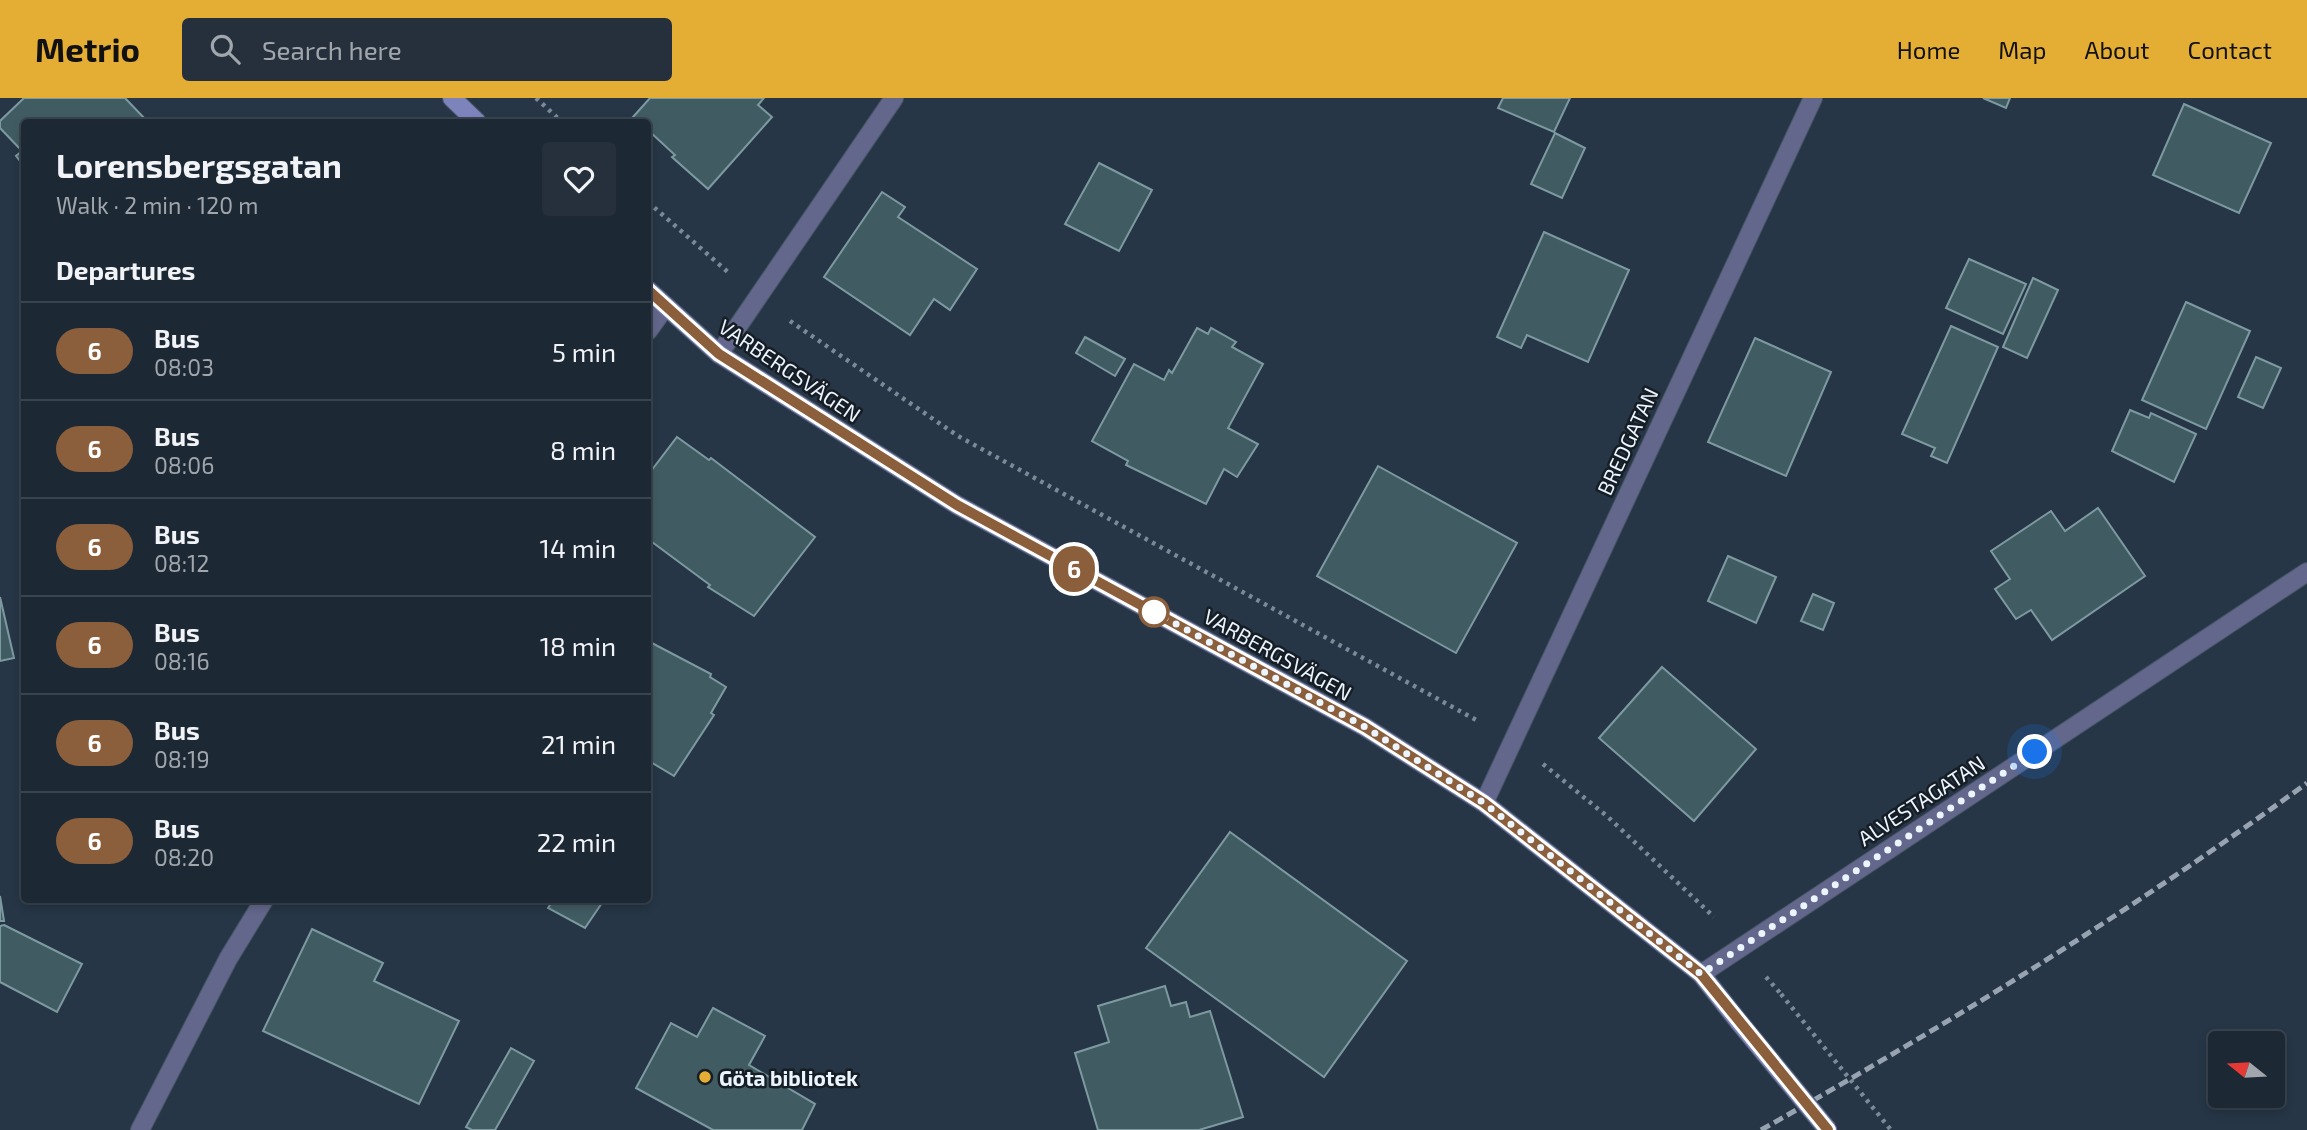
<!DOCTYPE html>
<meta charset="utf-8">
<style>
body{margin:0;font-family:"Exo 2",sans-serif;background:#25303c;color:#f1f3f6;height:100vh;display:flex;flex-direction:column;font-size:26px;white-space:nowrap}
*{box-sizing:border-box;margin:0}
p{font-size:23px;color:#a0a6ac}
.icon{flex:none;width:38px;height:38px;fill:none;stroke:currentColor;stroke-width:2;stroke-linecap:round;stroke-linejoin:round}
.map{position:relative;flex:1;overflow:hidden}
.sheet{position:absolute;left:21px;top:21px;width:630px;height:784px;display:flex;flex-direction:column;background:#1c2834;border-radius:7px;box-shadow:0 4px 10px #0003,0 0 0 2px #3a444f}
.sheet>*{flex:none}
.badge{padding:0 14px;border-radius:23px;font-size:24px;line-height:46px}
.needle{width:46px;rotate:288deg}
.tools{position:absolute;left:2208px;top:933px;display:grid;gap:14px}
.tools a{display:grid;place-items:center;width:77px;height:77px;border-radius:7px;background:#1c2834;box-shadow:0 4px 10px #0003,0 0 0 2px #3a444f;font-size:35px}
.you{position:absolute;width:35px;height:35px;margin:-18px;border:5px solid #fff;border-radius:50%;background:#1a73e8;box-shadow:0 0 0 10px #1a73e833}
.map>.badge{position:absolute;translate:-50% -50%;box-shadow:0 0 0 4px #fff}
h2{padding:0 35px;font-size:26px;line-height:63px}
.round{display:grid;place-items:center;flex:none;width:74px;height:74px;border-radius:7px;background:#25303c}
.headline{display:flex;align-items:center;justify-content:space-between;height:119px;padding:0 35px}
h1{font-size:33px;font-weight:700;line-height:52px}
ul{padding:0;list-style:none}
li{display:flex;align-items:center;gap:21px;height:98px;padding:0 35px;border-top:2px solid #3a444f}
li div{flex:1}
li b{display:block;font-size:26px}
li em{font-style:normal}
li .badge{min-width:77px;font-weight:700;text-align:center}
header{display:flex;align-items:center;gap:42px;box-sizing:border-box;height:98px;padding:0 35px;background:#e4ae35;color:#111}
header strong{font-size:33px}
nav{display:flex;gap:38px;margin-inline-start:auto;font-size:24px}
.search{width:490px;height:63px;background:#25303c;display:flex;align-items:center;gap:18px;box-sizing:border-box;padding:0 24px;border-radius:7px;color:#a0a6ac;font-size:26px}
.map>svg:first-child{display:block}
.building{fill:#405c62;stroke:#7d9aa1;stroke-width:2}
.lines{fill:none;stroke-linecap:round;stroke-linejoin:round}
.street-casing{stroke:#465564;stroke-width:20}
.secondary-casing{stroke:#465564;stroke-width:20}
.path{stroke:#7c8997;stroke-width:4.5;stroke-dasharray:3.5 5;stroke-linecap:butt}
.street{stroke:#63678b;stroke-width:18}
.secondary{stroke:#7d83bb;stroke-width:18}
.rail{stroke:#97a3b0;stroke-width:5;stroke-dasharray:10 5;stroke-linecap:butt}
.secondary-bridge-casing{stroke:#465564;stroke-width:20;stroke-linecap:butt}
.path-bridge{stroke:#7c8997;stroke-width:4.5;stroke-dasharray:3.5 5;stroke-linecap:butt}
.secondary-bridge{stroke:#7d83bb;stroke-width:18}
.line-casing{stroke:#fff;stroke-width:16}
.line{stroke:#8b5e3c;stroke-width:10}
.walk{stroke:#ebf5ff;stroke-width:7;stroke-dasharray:0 12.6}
.stop-dot{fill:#fff;stroke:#8b5e3c;stroke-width:3.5}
.poi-dot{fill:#e4ae35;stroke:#161d24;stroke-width:2.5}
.labels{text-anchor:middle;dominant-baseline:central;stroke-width:5;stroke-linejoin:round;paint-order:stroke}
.street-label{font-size:21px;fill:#ebf5ff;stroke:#161d24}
.poi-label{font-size:21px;font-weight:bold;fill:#ebf5ff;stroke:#161d24;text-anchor:start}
</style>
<header>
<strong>Metrio</strong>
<div class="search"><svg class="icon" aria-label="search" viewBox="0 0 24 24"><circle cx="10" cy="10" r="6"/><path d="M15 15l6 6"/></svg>Search here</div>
<nav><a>Home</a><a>Map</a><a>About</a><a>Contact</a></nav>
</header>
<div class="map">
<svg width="2307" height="1032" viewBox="0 0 2307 1032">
<rect width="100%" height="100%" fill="#263646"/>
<!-- building -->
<g class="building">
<polygon points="24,0 125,0 148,24 24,24 24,68 16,58 22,53 0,30 0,23"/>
<polygon points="650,0 764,0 758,7 772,19 708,91 672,59 675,57 648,32 648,24 639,24 633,19"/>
<polygon points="1503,0 1570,0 1554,34 1498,10"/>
<polygon points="1983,0 2010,0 2006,10"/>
<polygon points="2184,6 2271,45 2239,115 2153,77"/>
<polygon points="1555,35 1585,50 1562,100 1531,86"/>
<polygon points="1099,65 1152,92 1119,153 1065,126"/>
<polygon points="882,94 905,109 898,119 977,171 950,212 934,201 910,237 824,179"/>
<polygon points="1544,134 1629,172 1588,264 1527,237 1521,250 1497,239"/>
<polygon points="1969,161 2026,186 2003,236 1946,210"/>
<polygon points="2033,180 2058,192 2027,260 2003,249"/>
<polygon points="2186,204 2250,233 2206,331 2142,302"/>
<polygon points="1951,228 1998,249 1947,365 1931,358 1935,350 1902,336"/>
<polygon points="1197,230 1208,236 1211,230 1236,244 1232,249 1263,266 1228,330 1258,346 1237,379 1224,371 1206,406 1126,367 1128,363 1092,343 1134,266 1164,282 1169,272 1172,275"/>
<polygon points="1085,239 1125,261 1115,278 1076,255"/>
<polygon points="1755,240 1831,274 1786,378 1708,344"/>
<polygon points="2256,259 2281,270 2263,310 2238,299"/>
<polygon points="2130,312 2149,320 2151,315 2196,336 2174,384 2112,353"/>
<polygon points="677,339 709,362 711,360 815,439 754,518 708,489 710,487 648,441 648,377"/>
<polygon points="1378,368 1517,445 1456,555 1317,478"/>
<polygon points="2098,410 2145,478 2052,542 2031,512 2016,521 1995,491 2010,481 1991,453 2051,413 2065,433"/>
<polygon points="1728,458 1776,479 1756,525 1708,503"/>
<polygon points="1813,496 1834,505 1823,532 1801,523"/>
<polygon points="0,499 14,560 0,563"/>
<polygon points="648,543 711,576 710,579 726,589 711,615 714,617 674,678 649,663 651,660 648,658"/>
<polygon points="1662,569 1756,651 1694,723 1599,640"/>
<polygon points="1230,734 1407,863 1324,979 1146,850"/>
<polygon points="0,798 4,823 0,823"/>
<polygon points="541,802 604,802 585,830 548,810 550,807"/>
<polygon points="4,827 82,866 57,914 0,884 0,828"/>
<polygon points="312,831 383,865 374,883 459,923 419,1006 263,933"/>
<polygon points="1165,888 1171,908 1186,904 1190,919 1210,913 1243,1019 1199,1032 1098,1032 1075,955 1109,944 1098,908"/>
<polygon points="713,910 765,938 749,967 815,1006 802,1032 713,1032 636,990 671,925 697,939"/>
<polygon points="511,950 534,963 495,1032 472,1032 466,1029"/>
</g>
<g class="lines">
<defs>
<g id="street">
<polyline points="648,233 666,208"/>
<polyline points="719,256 894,0"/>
<polyline points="1484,705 1813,0"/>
<polyline points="1701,876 2307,474"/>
<polyline points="140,1032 228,861 264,802"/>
</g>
<g id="secondary">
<polyline points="452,0 477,24"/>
<polyline points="648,192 719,256 957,407 1365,629 1484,705 1701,876 1739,924"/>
</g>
</defs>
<!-- street casing -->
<use href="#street" class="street-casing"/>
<!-- secondary casing -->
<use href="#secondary" class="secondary-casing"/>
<!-- path -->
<g class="path">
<polyline points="536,0 562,24"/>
<polyline points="648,104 729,175"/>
<polyline points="790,223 958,338 1478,623"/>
<polyline points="1543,666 1608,719 1714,819"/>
<polyline points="1766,879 1781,896"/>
</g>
<!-- street -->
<use href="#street" class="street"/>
<!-- secondary -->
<use href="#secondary" class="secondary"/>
<!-- rail -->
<path class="rail" d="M1761,1032C1949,926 2133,812 2307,685"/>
<defs>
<polyline id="secondary-bridge" points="1739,924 1828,1032"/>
</defs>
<!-- secondary-bridge casing -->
<use href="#secondary-bridge" class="secondary-bridge-casing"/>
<!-- path-bridge -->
<polyline class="path-bridge" points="1781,896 1891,1032"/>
<!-- secondary-bridge -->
<use href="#secondary-bridge" class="secondary-bridge"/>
</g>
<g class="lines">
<defs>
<polyline id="line" points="648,192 719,256 957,407 1365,629 1484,705 1701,876 1828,1032"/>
</defs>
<!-- line casing -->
<use href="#line" class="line-casing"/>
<!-- line -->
<use href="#line" class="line"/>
<!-- walk -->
<polyline class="walk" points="1154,514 1365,629 1484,705 1701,876 2035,654"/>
</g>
<!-- markers -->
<circle class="stop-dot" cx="1154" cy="514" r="14"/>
<circle class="poi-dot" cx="705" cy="979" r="7"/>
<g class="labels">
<!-- street labels -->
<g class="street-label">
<text transform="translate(790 272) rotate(34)">VARBERGSVÄGEN</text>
<text transform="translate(1627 343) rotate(-65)">BREDGATAN</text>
<text transform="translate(1278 556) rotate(29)">VARBERGSVÄGEN</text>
<text transform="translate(1921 702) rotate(-33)">ALVESTAGATAN</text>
</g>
<!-- poi labels -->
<g class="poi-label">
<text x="719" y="979">Göta bibliotek</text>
</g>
</g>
</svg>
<div class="tools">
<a><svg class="needle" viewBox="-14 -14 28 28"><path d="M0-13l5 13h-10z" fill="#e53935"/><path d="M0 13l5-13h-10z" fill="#a0a6ac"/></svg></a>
</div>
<div class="you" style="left:2035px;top:654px"></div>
<b class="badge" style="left:1074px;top:471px;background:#8b5e3c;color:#fff">6</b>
<section class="sheet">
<div class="headline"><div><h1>Lorensbergsgatan</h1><p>Walk · 2 min · 120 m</p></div><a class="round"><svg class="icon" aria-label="heart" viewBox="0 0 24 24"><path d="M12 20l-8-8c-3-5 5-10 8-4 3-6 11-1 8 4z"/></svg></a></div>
<h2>Departures</h2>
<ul>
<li><span class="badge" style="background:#8b5e3c;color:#fff">6</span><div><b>Bus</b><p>08:03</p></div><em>5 min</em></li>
<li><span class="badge" style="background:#8b5e3c;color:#fff">6</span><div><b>Bus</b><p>08:06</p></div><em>8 min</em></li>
<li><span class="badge" style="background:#8b5e3c;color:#fff">6</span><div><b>Bus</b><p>08:12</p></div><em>14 min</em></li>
<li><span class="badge" style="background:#8b5e3c;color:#fff">6</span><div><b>Bus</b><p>08:16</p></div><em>18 min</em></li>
<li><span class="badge" style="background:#8b5e3c;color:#fff">6</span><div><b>Bus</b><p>08:19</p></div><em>21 min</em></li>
<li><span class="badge" style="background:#8b5e3c;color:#fff">6</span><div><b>Bus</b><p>08:20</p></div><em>22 min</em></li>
</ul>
</section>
</div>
